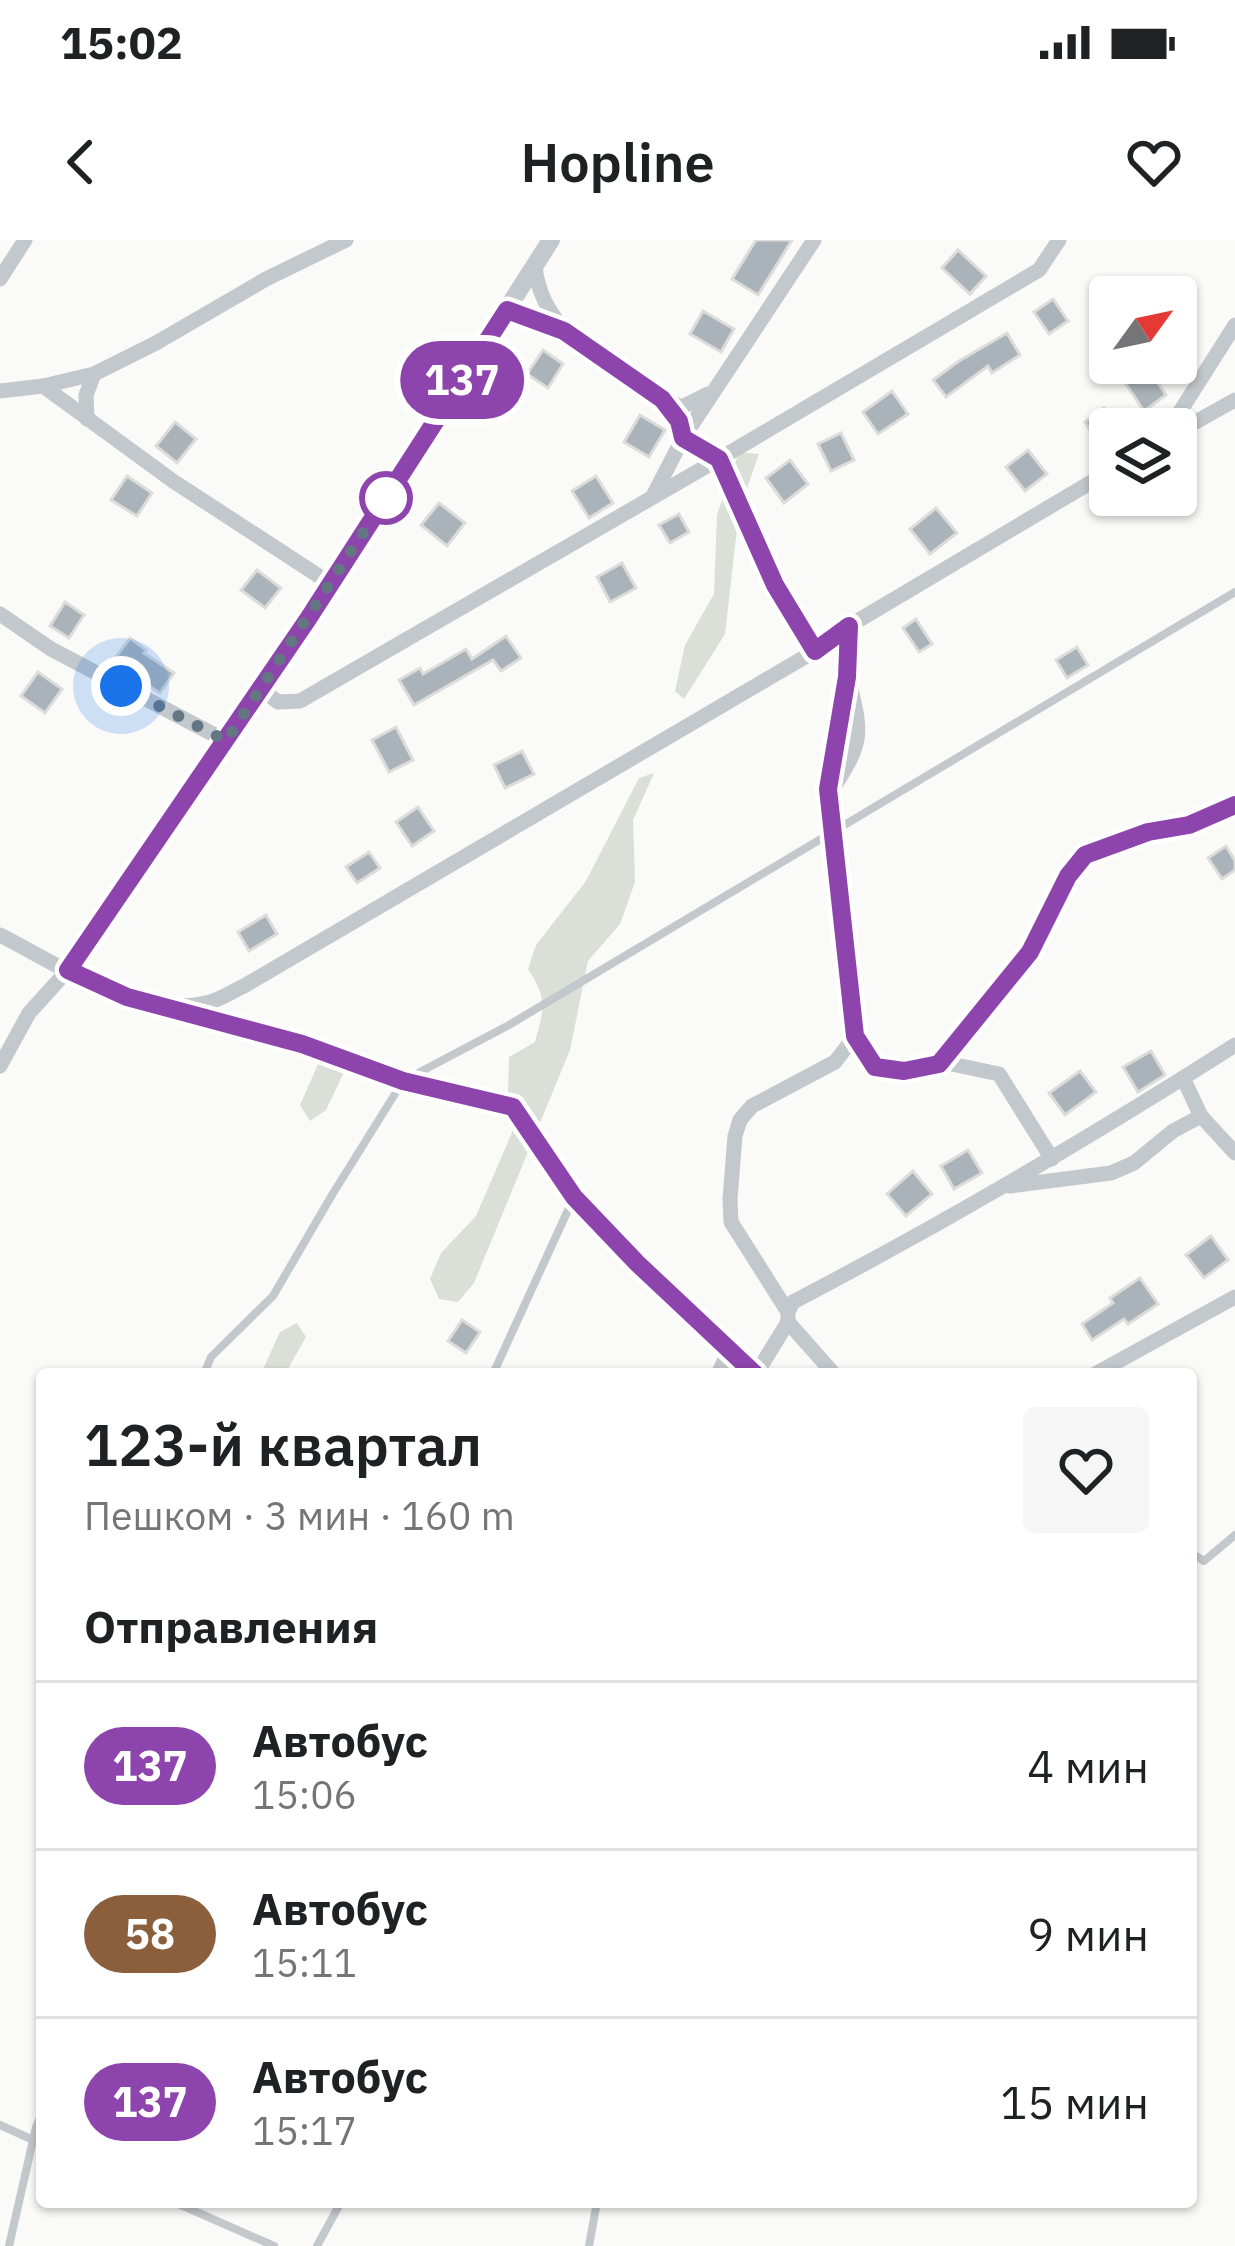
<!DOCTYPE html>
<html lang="ru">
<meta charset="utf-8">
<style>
body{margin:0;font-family:"IBM Plex Sans",sans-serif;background:#f6f6f6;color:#202124;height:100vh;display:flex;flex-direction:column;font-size:45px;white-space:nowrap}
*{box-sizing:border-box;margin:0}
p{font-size:39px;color:#757577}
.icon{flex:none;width:66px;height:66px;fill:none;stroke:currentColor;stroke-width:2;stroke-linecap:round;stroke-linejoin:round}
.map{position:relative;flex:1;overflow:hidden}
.side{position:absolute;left:36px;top:1128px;width:1161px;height:840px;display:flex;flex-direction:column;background:#fff;border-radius:12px;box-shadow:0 3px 9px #0004}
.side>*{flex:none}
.badge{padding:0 24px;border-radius:39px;font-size:42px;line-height:78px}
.needle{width:78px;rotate:57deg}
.controls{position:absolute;left:1089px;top:36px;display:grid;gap:24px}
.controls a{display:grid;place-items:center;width:108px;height:108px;border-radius:12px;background:#fff;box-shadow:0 3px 9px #0004;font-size:60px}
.you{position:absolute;width:60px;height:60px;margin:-30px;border:9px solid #fff;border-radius:50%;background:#1a73e8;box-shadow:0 0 0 18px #1a73e833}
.map>.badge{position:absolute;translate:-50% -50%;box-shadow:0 0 0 6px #fff}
h2{padding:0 48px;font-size:45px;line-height:108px}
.round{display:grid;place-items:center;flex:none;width:126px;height:126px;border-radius:12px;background:#f6f6f6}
.head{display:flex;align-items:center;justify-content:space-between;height:204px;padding:0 48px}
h1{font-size:57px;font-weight:600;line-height:90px}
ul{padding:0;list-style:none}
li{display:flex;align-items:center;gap:36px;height:168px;padding:0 48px;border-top:3px solid #e0e0e0}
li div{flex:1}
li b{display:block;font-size:45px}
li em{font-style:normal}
li .badge{min-width:132px;font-weight:700;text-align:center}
.status{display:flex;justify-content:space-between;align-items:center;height:84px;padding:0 60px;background:#fff;direction:ltr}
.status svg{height:33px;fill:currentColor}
header{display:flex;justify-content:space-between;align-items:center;height:156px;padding:0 48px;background:#fff;font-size:54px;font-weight:600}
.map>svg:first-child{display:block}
.green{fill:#dadfd7}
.building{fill:#aab3b9;stroke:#dcdcda;stroke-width:3}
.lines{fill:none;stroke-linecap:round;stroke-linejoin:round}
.service{stroke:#c3c8cc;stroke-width:8}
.minor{stroke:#c3c8cc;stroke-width:15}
.tertiary{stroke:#c3c8cc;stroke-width:18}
.line-casing{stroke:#fff;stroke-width:27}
.line{stroke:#8e44ad;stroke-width:18}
.walk{stroke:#657683;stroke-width:12;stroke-dasharray:0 21.6}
.stop-dot{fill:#fff;stroke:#8e44ad;stroke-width:6}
</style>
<div class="status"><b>15:02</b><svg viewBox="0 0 49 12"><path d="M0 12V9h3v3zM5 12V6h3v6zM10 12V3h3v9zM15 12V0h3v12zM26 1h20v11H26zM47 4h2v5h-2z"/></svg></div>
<header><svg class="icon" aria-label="back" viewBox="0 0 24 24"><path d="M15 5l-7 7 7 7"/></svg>Hopline<svg class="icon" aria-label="heart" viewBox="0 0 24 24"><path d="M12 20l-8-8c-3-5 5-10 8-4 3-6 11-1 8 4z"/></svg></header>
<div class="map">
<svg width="1235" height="2006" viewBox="0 0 1235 2006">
<rect width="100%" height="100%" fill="#fafaf8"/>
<!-- green -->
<g class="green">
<polygon points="739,212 759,214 739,271 725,394 684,459 675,451 685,405 714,354 717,275"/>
<path d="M654,533L633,580L635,642L620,684L588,721L570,810L474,1043L458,1062L439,1059L430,1039L441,1013L476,976L517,881L508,851L509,817L535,802C544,768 548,760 528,729L536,705L586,641L639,538Z"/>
<polygon points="334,817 344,832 326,870 310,881 300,865 319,822"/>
<polygon points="297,1083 306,1097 285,1134 261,1134 280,1092"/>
</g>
<!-- building -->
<g class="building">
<polygon points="756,0 792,0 758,55 732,39"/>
<polygon points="958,10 986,36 970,54 942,28"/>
<polygon points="1053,59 1068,81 1049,94 1034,72"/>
<polygon points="703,71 734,89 721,112 690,94"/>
<polygon points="1007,93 1020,115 992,133 988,126 946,157 933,140 959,121"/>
<polygon points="543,110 563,124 548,148 527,134"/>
<polygon points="1148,129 1166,155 1144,171 1126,144"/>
<polygon points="892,151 908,174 878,194 863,172"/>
<polygon points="1104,168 1118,188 1110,189 1110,193 1098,202 1085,182"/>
<polygon points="640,175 665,190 649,217 624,202"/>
<polygon points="175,182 196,199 177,223 156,206"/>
<polygon points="841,193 854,220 831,231 818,204"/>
<polygon points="1028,210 1047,234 1025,251 1006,227"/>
<polygon points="790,220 808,244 784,263 766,238"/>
<polygon points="127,236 152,253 137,276 111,260"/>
<polygon points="596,236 613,263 589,278 572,251"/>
<polygon points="439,263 465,283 447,306 421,285"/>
<polygon points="936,268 957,293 930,314 910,289"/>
<polygon points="679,274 689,292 670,303 659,285"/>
<polygon points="622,323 636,348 610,362 597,337"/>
<polygon points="257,330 281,348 265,368 241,350"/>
<polygon points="65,362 84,375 69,398 50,386"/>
<polygon points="916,379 932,404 919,412 903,388"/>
<polygon points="506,396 521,418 501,431 493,420 414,465 399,440 420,428 423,434 466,409 472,419"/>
<polygon points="130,398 146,410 144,413 174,433 160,453 112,422"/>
<polygon points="1077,407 1088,425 1067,438 1056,420"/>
<polygon points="38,432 62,449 45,473 21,456"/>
<polygon points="396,487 413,520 389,532 372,500"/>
<polygon points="522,511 534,534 505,548 494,525"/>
<polygon points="418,567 434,591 412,606 396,582"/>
<polygon points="1226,606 1235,621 1235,630 1222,639 1208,618"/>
<polygon points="369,612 380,628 357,643 346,627"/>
<polygon points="266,675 277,694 249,711 238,692"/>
<polygon points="1151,811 1165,835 1138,852 1123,827"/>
<polygon points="1080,831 1096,852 1065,875 1049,853"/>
<polygon points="968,910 982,933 954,949 941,926"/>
<polygon points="913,931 932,954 906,976 887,954"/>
<polygon points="1211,996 1228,1020 1204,1038 1186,1015"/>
<polygon points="1140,1038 1158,1064 1128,1084 1124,1079 1092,1100 1082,1084 1113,1063 1110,1058"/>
<polygon points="462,1080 480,1092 466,1113 448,1101"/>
</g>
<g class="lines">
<!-- service -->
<g class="service">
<polyline points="182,771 302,804 403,841 513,867 574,957 636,1022"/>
<polyline points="204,1134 211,1117 273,1056 332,955 403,841 509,785 1235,352"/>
<polyline points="493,1134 574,957"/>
<polyline points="1191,1313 1204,1321 1235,1295"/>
<polyline points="0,1885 42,1904"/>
<polyline points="174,1962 274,2006"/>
<polyline points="9,2006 36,1887 42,1873"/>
<polyline points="317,2006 341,1962"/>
<polyline points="589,2006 597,1962"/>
</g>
<!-- minor -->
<g class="minor">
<path d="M535,26C538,54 548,69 564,91"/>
<polyline points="0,39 25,0"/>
<polyline points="507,70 564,91 662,159 682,167 708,154"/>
<polyline points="43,146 173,241 331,344"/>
<polyline points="0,151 43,146 94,134 156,103 266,39 346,0"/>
<polyline points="662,159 679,181 683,198 719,219 775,345 815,411"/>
<polyline points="87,179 86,155 94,134"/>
<polyline points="1169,189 1235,85"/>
<polyline points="1176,193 1235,160"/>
<polyline points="653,256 683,198 814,0"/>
<polyline points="0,374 51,409 226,501"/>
<polyline points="849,386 847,437 828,549 855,796 875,827 904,831 947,823 999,834 1052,919"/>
<polyline points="261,449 278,462 300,461 719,219 1039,30 1059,0"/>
<path d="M830,553C861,505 864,498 849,442"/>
<path d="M0,695C59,725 141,781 210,762C221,759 233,751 244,746L815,411L849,386L1110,231"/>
<polyline points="939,824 1030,712 1068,636 1085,615 1147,592 1189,585 1235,565"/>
<polyline points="0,826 29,773 68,730"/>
<polyline points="1183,838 1201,876 1235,913"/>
<polyline points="1010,946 1111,933 1134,923 1173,891 1201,876"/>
<polyline points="637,1023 755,1134"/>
<polyline points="788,1072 731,982 730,959 735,896 740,880 752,866 835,822 855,796"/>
<polyline points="718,1134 729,1111"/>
<polyline points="756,1134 788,1082"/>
<path d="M834,1134L788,1082V1072L793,1062C944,983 1091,897 1235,805"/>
<polyline points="1095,1134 1235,1057"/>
</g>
<!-- tertiary -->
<polyline class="tertiary" points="68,730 331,344 551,0"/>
</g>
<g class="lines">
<defs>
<polyline id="line" points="755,1134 637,1023 574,957 513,867 403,841 302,804 127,757 68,730 308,379 507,70 564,91 662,159 679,181 683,198 719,219 775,345 815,411 849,386 847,437 828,549 855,796 875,827 904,831 939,824 1030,712 1068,636 1085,615 1148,592 1189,585 1235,565"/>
</defs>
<!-- line casing -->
<use href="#line" class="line-casing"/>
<!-- line -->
<use href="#line" class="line"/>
<!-- walk -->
<polyline class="walk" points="121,446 226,501 386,258"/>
</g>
<!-- markers -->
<circle class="stop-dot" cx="386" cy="258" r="24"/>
</svg>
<div class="controls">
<a><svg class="needle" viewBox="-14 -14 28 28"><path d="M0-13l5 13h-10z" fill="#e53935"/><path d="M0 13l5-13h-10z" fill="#757577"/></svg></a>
<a><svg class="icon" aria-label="layers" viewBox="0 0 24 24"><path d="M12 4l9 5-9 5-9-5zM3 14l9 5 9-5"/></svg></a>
</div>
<div class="you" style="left:121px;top:446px"></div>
<b class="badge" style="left:462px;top:140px;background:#8e44ad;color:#fff">137</b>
<section class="side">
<div class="head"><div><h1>123-й квартал</h1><p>Пешком · 3 мин · 160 m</p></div><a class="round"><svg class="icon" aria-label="heart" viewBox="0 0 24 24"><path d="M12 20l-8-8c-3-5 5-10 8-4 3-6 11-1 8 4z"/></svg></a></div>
<h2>Отправления</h2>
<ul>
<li><span class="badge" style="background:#8e44ad;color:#fff">137</span><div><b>Автобус</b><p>15:06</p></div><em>4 мин</em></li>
<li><span class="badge" style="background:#8b5e3c;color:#fff">58</span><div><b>Автобус</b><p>15:11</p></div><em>9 мин</em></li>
<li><span class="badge" style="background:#8e44ad;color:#fff">137</span><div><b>Автобус</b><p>15:17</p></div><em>15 мин</em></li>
</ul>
</section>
</div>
